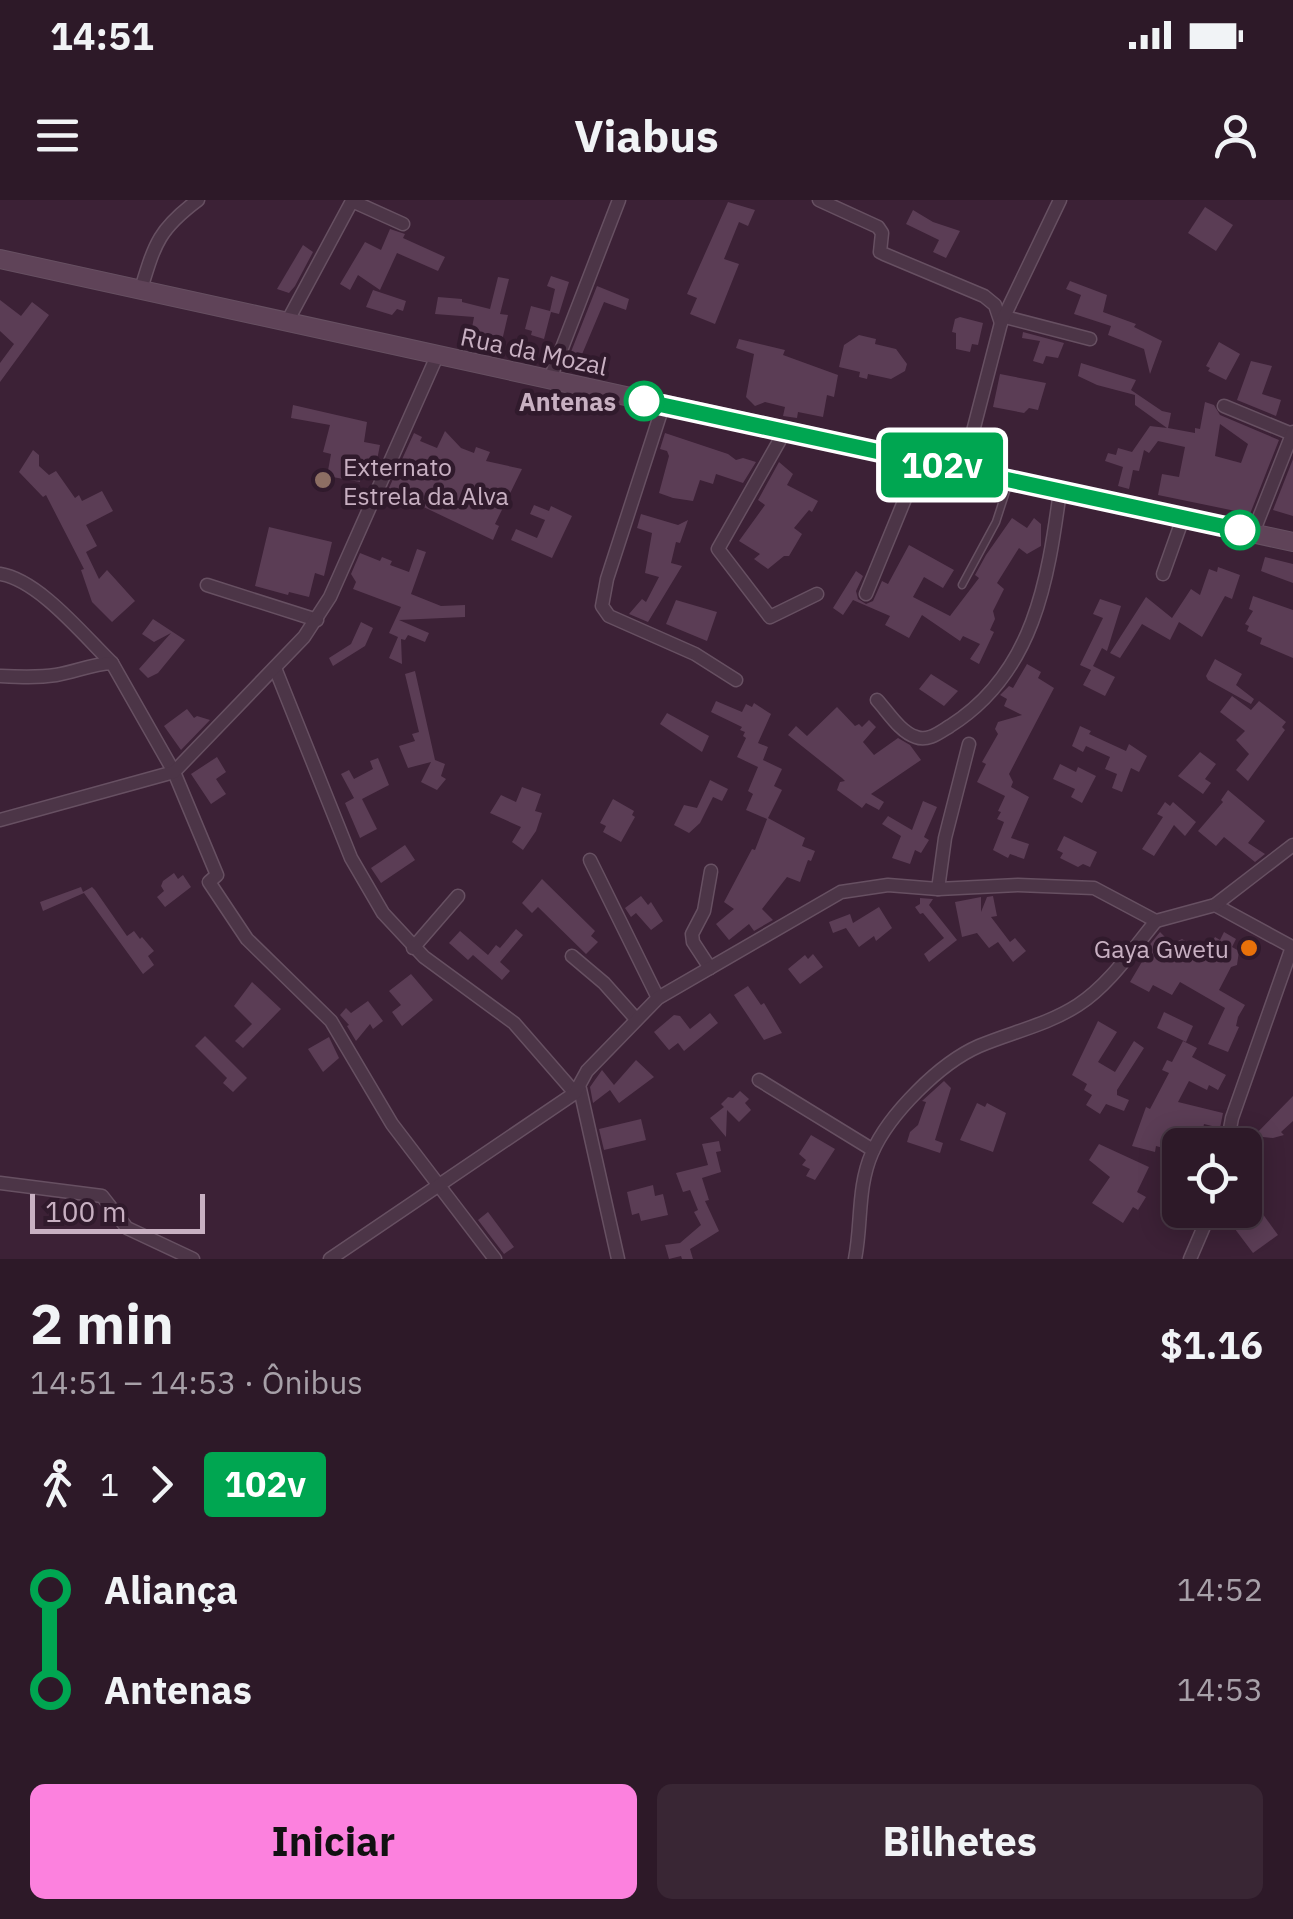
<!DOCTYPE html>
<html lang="pt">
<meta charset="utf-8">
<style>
body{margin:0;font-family:"IBM Plex Sans",sans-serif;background:#392634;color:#f1f3f6;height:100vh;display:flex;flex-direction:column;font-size:38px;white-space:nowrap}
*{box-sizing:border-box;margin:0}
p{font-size:32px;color:#a7a0a8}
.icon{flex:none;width:55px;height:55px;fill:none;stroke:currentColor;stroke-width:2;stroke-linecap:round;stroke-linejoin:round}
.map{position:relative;height:1059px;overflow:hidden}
.details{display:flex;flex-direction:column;background:#2d1928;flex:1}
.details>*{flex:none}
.badge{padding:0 20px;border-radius:8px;font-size:35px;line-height:65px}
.fabs{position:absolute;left:1162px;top:928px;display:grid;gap:20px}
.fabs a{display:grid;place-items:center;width:100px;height:100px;border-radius:15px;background:#2d1928;box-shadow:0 5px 25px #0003,0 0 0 2px #483845;font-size:50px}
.scale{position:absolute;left:30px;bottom:25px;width:175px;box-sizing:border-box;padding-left:10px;border:5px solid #c8b0c2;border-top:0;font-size:28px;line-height:35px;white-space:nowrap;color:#c8b0c2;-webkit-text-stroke:8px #301a2c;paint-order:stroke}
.map>.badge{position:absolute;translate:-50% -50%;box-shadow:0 0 0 5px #fff}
.legs{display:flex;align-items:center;gap:15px;height:110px;padding:0 30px;font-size:32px}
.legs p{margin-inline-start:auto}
.headline{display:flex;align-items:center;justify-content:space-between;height:170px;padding:0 30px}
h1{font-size:55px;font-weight:800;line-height:75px}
.button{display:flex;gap:20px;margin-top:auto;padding:20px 30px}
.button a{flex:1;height:115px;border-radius:15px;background:#fc81de;color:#111;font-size:40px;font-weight:800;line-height:115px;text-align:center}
.button a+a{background:#392634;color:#f1f3f6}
ul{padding:0 30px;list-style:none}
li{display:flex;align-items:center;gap:35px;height:100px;font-size:38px}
li i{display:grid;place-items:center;width:15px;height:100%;margin:0 12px;background:currentColor}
li i::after{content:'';width:25px;height:25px;margin:-12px;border:8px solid;border-radius:50%;background:#2d1928}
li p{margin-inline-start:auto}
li:first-child i{background:linear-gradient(#0000 50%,currentColor 0)}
li:last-child i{background:linear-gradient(currentColor 50%,#0000 0)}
.status{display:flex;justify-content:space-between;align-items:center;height:70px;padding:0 50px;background:#2d1928;direction:ltr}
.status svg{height:28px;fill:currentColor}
header{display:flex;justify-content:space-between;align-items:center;height:130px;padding:0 30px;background:#2d1928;font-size:45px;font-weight:800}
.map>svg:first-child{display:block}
.building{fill:#5b3d55;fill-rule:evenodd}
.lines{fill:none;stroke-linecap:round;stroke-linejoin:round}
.lane-casing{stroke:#675062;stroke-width:9}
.street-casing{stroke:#675062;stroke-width:15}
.secondary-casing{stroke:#675062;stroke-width:20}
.lane{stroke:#4c3547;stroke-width:6}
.street{stroke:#4c3547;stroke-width:12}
.secondary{stroke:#5f4358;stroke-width:18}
.line-1-casing{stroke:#fff;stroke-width:22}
.line-1{stroke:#00a651;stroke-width:15}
.stop-1-dot{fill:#fff;stroke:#00a651;stroke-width:5}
.education-dot{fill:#8d6e63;stroke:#301a2c;stroke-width:4}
.food-dot{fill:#e8710a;stroke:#301a2c;stroke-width:4}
.labels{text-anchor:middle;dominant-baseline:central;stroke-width:9;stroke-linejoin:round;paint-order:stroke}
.street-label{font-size:25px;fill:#c8b0c2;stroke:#301a2c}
.stop-label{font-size:25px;font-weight:bold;fill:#c8b0c2;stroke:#301a2c;text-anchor:end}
.poi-label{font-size:25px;fill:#c8b0c2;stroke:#301a2c;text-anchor:start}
</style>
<div class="status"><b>14:51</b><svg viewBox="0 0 49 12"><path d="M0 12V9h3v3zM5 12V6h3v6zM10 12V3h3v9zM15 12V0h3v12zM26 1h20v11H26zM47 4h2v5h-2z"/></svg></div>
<header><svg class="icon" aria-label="menu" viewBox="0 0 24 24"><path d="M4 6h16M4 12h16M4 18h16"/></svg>Viabus<svg class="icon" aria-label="person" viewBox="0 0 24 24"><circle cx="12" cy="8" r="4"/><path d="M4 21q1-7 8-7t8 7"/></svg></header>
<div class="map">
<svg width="1293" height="1059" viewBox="0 0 1293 1059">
<rect width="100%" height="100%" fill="#3c2136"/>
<!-- building -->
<g class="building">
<polygon points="728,2 755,10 748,26 739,22 724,59 739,64 715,124 690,114 697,98 687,94"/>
<polygon points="1205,7 1233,25 1216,51 1188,33"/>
<polygon points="913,10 933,22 960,31 946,58 933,52 939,40 906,24"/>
<polygon points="390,29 405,34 403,38 445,57 438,71 397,53 380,90 358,75 350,90 340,84 365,42 381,50"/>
<polygon points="303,45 313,52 295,86 289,93 277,89"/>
<polygon points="551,76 569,82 559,114 551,112 544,139 531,135 532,131 525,129 531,106 550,111 555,89 547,86"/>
<polygon points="498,77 509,79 500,114 508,115 501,145 470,139 474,117 435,114 438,97 462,99 462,102 490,109"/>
<polygon points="1070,81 1107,95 1103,112 1136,124 1134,127 1162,141 1150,174 1144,149 1108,135 1111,126 1074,114 1081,95 1066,89"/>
<polygon points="597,86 629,99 626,110 604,102 575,171 565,167"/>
<polygon points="373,90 406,101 403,111 397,109 392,115 366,107"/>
<polygon points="0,100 21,116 32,102 49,115 0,182 0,163 14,144 0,131"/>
<polygon points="960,117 983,123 978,145 972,144 970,152 956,149 956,133 952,132 955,119"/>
<polygon points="1023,132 1064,143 1058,158 1046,156 1043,164 1033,161 1040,141 1022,138"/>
<polygon points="859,135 876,139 875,144 896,149 907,164 905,171 891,179 868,174 867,179 859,177 860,172 839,167 844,145"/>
<polygon points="739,139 785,150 783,155 838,175 834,197 827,195 823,217 798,212 797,218 783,216 785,207 765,202 755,206 746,197 754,154 736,148"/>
<polygon points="1219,142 1240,154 1226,180 1208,171 1210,168 1206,166"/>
<polygon points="1251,161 1272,166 1262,194 1281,200 1276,216 1237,200"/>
<path d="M1081,163L1136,180L1131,190L1162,211L1171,213L1168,228L1195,233V228L1200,229L1205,202L1214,205L1220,215L1279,240L1250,314L1158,295L1162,274L1179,277L1185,247L1158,241L1149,253L1144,250L1139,271L1133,270L1129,289L1118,286L1123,267L1105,261L1108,253L1116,255L1118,248L1132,252L1150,226L1167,228L1135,205V195L1097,185L1078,176ZM1220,224L1248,244L1241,263L1215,256Z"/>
<polygon points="1000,174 1046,183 1038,210 1029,208 1024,213 993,207"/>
<polygon points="293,205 367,222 364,242 380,245 377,260 363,262 360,282 327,276 331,254 323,252 330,225 291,218"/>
<polygon points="445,231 461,248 474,253 476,247 490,252 486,261 522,269 495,324 499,326 493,340 388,290 414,233 422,237 420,241 437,248"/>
<polygon points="665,233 728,254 736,260 743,258 756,262 743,283 716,274 713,284 700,280 693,301 673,298 659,293 669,256 667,251 660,249"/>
<polygon points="33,250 39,255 39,266 49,275 56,271 75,298 79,295 82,301 102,291 113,311 86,325 97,346 86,352 99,379 107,370 135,401 112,422 92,402 81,370 84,369 46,295 43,297 19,272"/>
<polygon points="1293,259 1293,316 1273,310"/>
<polygon points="779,262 793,274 787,285 818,301 812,312 809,310 794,328 802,334 789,356 784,356 768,369 754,359 760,354 739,341 765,305 758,300"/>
<polygon points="534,305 549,311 551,306 572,316 552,358 511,340 516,329 537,338 545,320 530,314"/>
<polygon points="641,314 678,325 688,320 680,343 676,342 671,363 682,366 648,422 629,414 642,399 646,402 659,377 645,373 652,333 637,328"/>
<polygon points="1012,318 1027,328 1034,318 1041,324 1041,346 1027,354 1019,348 997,383 1004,389 993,411 995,419 990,430 994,432 979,464 970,459 980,444 963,436 960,441 922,415 909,438 885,425 890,416 853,400 843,415 833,408 856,371 863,376 856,391 858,399 866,404 873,401 882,381 888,384 909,345 954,370 943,388 924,377 913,397 950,416 979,378 975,375 986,355"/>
<polygon points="269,327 332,342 324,376 315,373 309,397 289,392 288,395 255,386"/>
<polygon points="417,349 426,352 411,394 441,406 465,405 465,417 399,420 429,433 425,442 408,435 405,440 401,439 402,464 389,458 398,437 389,433 401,407 353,389 356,382 351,374 360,353 380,361 382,357 392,361 390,365 409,372"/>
<polygon points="1265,357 1293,364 1293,383 1261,371"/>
<polygon points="1218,367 1240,375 1232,399 1225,396 1202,437 1179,422 1170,440 1142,424 1120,458 1110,453 1146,397 1172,418 1191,389 1200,395 1209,369 1217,372"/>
<polygon points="1253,396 1293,410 1293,458 1260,444 1262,438 1247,431 1249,426 1245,424 1253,411 1249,409"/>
<polygon points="1100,399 1121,406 1107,451 1102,448 1093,466 1115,477 1105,496 1083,485 1091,470 1080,465 1103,418 1093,414"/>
<polygon points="676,400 717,412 707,441 666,424"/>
<polygon points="153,419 185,440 158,473 148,478 139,469 171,433 154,442 142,434"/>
<polygon points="361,422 373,428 365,446 333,466 329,458 351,444"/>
<polygon points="1215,459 1242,474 1236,485 1254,499 1251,504 1208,480 1206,476"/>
<polygon points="1027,464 1041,472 1038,478 1054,488 1009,574 1013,582 1011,587 1029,597 1011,638 1029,644 1024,659 1010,654 1008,658 993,650 1004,622 997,619 1001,612 998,611 1005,596 977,582 986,564 982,562 998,534 995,529 998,522 1022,515 1004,506 1007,499 1000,495 1009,486 1013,488"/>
<polygon points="415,471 435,560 445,564 441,576 446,579 437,590 421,582 431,562 408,568 399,546 415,541 412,534 419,532 405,474"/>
<polygon points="931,474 958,491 944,506 919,489"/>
<polygon points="1232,496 1251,510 1259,501 1286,522 1282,527 1285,530 1248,581 1236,570 1249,554 1236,540 1245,531 1220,512"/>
<polygon points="716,501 742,512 746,504 752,507 754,503 771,514 758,543 768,547 763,560 782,569 774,586 782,590 768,618 805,638 802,646 815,651 811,661 808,660 800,682 787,677 762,709 773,720 754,731 749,724 729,740 716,724 734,709 724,702 752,649 755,650 767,619 746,610 753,594 748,591 758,567 737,557 746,538 743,536 745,532 740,530 742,527 711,512"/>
<polygon points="837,507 855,526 859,524 862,527 869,520 876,527 863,542 874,555 898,538 910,545 921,560 871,594 884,602 879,610 866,603 862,608 837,590 840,582 845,581 842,578 788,535 796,526 807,536"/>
<polygon points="187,509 194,518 197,516 210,520 181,550 164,526"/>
<polygon points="667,513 709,536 702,552 660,524"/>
<polygon points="1080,526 1091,531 1089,534 1126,551 1129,544 1147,556 1139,572 1131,568 1122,592 1112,588 1117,574 1105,569 1110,557 1086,546 1083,552 1072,546"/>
<polygon points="1200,552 1216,564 1205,579 1211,583 1203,594 1178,576"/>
<polygon points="217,557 226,572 216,579 226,594 211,604 191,574"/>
<polygon points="378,558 389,585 362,599 377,629 360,638 345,603 354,598 341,574 349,570 354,579 373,569 370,561"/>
<polygon points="1060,564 1076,572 1078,567 1096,576 1082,603 1071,597 1075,589 1053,579"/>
<polygon points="710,580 728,589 722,601 713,597 700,623 689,633 674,625 684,605 697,608"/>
<polygon points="522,587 541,594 535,611 542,613 536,631 523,650 512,642 521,627 490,613 501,595 516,602"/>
<polygon points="1228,590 1265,621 1248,643 1265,654 1255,662 1224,637 1216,646 1198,631 1223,602 1221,600"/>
<polygon points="613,599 634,611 632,615 635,617 621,642 603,632 606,626 600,623"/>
<polygon points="923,601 937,607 924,637 929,640 921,653 915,650 910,664 892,658 901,636 882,624 888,616 912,630"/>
<polygon points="1165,602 1170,606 1173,602 1196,622 1185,636 1174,625 1154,656 1142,649 1163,617 1157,614"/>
<polygon points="1064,636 1097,652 1090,667 1083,664 1078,667 1060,658 1063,653 1057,650"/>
<polygon points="405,645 415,660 381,683 371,668"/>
<polygon points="174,673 178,679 183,675 191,687 165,707 157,697 164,691 161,686 163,681"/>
<polygon points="542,679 595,731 591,736 598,742 586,754 538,707 532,713 522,703"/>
<polygon points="81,687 83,692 92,687 95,690 127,736 134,731 140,739 142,737 154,751 148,756 154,765 143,774 84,693 43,711 40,702"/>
<polygon points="641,696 648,705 651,702 663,721 651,730 636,713 631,717 625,708"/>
<polygon points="993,696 997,716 991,717 1010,742 1015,738 1026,751 1013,762 998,742 989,748 977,733 962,737 955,702 981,697 981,712 987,697"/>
<polygon points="920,698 933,699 929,705 957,740 929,762 924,754 944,738 923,713 920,714 915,707 920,704"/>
<polygon points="879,707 892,728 876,741 874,736 859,747 846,728 833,733 829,722 850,714 853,723"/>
<polygon points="516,729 523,735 500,762 510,771 502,780 473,755 468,760 449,743 460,731 488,755 496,745 500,748"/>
<polygon points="1160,732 1172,744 1182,739 1206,753 1215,737 1220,740 1224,732 1236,739 1232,747 1239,751 1237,765 1231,767 1219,790 1245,805 1238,817 1236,826 1239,827 1228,852 1208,844 1225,808 1180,782 1172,795 1153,785 1149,792 1130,782 1143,760 1139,758"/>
<polygon points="813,754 823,767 800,784 788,769 805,755 808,759"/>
<polygon points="411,774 433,800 402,826 392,812 401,805 389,791"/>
<polygon points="252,782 281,809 243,848 235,841 252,824 234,806"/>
<polygon points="748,786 761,805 764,803 782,833 764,840 734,795"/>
<polygon points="368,801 383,821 373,829 370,824 356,841 347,826 349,825 340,815 346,808 351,813"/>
<polygon points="1164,812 1193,826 1186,842 1157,828"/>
<polygon points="710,813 718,823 684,851 678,843 669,850 654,832 674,815 680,816 690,829"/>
<polygon points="1098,821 1117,832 1098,862 1115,872 1134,841 1144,848 1117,890 1117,895 1129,900 1124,911 1106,904 1100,914 1086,905 1092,895 1084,890 1087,884 1072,875"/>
<polygon points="205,836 247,878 233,892 223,883 227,878 195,846"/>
<polygon points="329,837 339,858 323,872 308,849"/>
<polygon points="1183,841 1197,848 1192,857 1226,875 1218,890 1209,885 1207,890 1189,881 1178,902 1223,913 1220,928 1204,924 1202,934 1172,928 1169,940 1165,939 1163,948 1156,946 1155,952 1132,946 1146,907 1150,909 1169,873 1162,870 1167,860 1172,862"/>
<polygon points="636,860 654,877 619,903 610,890 593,903 590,887 602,870 614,885"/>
<polygon points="944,881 951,888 935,940 943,943 940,953 907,942 910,932 918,925 926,902 922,901"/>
<polygon points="740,891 749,899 745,903 751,910 739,922 727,910 726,937 710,918 724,907 721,904 728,897 733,898"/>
<polygon points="1293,896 1293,921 1281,932 1284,935 1273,938 1254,936"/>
<polygon points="977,903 985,907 987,903 1006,913 993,952 960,940"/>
<polygon points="641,919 646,940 604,950 599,929"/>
<polygon points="811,935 835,949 815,980 806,976 810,969 802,965 806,960 799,954"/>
<polygon points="719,941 721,951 716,952 721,972 702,978 709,1000 705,1001 719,1031 690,1049 693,1059 682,1059 681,1056 669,1059 665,1045 680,1043 701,1025 694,1012 698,1010 690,990 683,992 676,973 708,965 702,944"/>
<polygon points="1099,944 1149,967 1137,992 1146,997 1138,1010 1133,1007 1123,1023 1092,1003 1110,977 1089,960"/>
<polygon points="653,985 655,996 663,994 668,1015 641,1021 639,1013 632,1015 627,992"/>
<polygon points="1257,1006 1278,1035 1253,1053 1232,1025"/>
<polygon points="488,1012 514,1047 504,1054 478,1020"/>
</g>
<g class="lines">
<defs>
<polyline id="lane" points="962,385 996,322 1009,282"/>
<g id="street">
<polyline points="819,0 878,27 882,33 880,52 884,54 984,96 995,105 1001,123"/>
<path d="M141,89C155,43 159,29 198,0"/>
<polyline points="1005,117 1090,139"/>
<polyline points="287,122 352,1 403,24"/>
<polyline points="550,179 619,0"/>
<polyline points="663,206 607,379 602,406 609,416 695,454 736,480"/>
<polyline points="1224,206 1292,234"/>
<polyline points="785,231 718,349 770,417 817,394"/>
<polyline points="963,270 1001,123 1060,0"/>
<polyline points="1253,333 1293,232"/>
<path d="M0,374C39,380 84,436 112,463"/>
<polyline points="1163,374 1183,318"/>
<polyline points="207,385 317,420"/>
<polyline points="866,394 921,260"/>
<polyline points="275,468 351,658 383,713 424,757 514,823 575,893"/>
<path d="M0,476C19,477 37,478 56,475C75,472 92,464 112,463L174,572L217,675L209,682L247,739L331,821L392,924L495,1059"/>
<path d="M877,500C888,512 900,532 916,537C928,542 940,532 950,526C1034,473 1048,380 1060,291"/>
<polyline points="0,620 174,572 304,437 330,397 437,156"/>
<polyline points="590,660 658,798"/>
<polyline points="938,689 945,638 969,544"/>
<polyline points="1215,705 1292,747 1232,918 1227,945"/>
<polyline points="413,748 458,696"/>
<polyline points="572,756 604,783 636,819"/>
<polyline points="710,768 693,742 692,734 704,711 711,671"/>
<polyline points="759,880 873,950"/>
<polyline points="580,889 618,1059"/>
<polyline points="0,983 102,996 127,1028 193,1059"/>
<polyline points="330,1059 575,893 587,871 658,798 841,692 888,685 938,689 1018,685 1094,688 1156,721 1215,705 1293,645"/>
<path d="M855,1059C862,1024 857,987 872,953C889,914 940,863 979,846C1012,832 1047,825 1078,805C1110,784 1132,750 1156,721"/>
<polyline points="1190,1059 1211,1010"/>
</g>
<polyline id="secondary" points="0,59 1293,342"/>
</defs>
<!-- lane casing -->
<use href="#lane" class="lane-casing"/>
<!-- street casing -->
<use href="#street" class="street-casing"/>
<!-- secondary casing -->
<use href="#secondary" class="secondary-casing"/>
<!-- lane -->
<use href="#lane" class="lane"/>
<!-- street -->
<use href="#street" class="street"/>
<!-- secondary -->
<use href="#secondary" class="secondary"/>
</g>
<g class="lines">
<defs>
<polyline id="line-1" points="644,201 1240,330"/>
</defs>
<!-- line-1 casing -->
<use href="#line-1" class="line-1-casing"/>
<!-- line-1 -->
<use href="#line-1" class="line-1"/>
</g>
<!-- markers -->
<g class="stop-1-dot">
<circle cx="644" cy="201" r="18"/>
<circle cx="1240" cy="330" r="18"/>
</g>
<circle class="education-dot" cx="323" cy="280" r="10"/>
<circle class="food-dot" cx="1249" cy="748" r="10"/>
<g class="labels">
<!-- street labels -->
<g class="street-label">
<text transform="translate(534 151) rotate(12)">Rua da Mozal</text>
</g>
<!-- stop labels -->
<g class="stop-label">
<text x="616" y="201">Antenas</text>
</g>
<!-- poi labels -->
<g class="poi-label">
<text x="343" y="266">Externato<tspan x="343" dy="29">Estrela da Alva</tspan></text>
<text x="1229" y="748" text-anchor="end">Gaya Gwetu</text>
</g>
</g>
</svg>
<div class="fabs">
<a><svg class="icon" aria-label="locate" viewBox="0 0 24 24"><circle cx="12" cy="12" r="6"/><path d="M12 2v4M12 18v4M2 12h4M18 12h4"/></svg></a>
</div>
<div class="scale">100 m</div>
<b class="badge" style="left:942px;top:265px;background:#00a651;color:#fff">102v</b>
</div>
<section class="details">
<div class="headline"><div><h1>2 min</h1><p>14:51 – 14:53 · Ônibus</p></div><b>$1.16</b></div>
<div class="legs"><svg class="icon" aria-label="walk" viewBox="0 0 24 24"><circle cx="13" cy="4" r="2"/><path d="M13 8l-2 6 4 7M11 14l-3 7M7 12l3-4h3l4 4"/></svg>1<svg class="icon" aria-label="forward" viewBox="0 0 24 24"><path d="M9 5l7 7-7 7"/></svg><b class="badge" style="background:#00a651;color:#fff">102v</b></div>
<ul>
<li><i style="color:#00a651"></i><b>Aliança</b><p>14:52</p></li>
<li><i style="color:#00a651"></i><b>Antenas</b><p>14:53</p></li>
</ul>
<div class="button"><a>Iniciar</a><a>Bilhetes</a></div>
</section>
